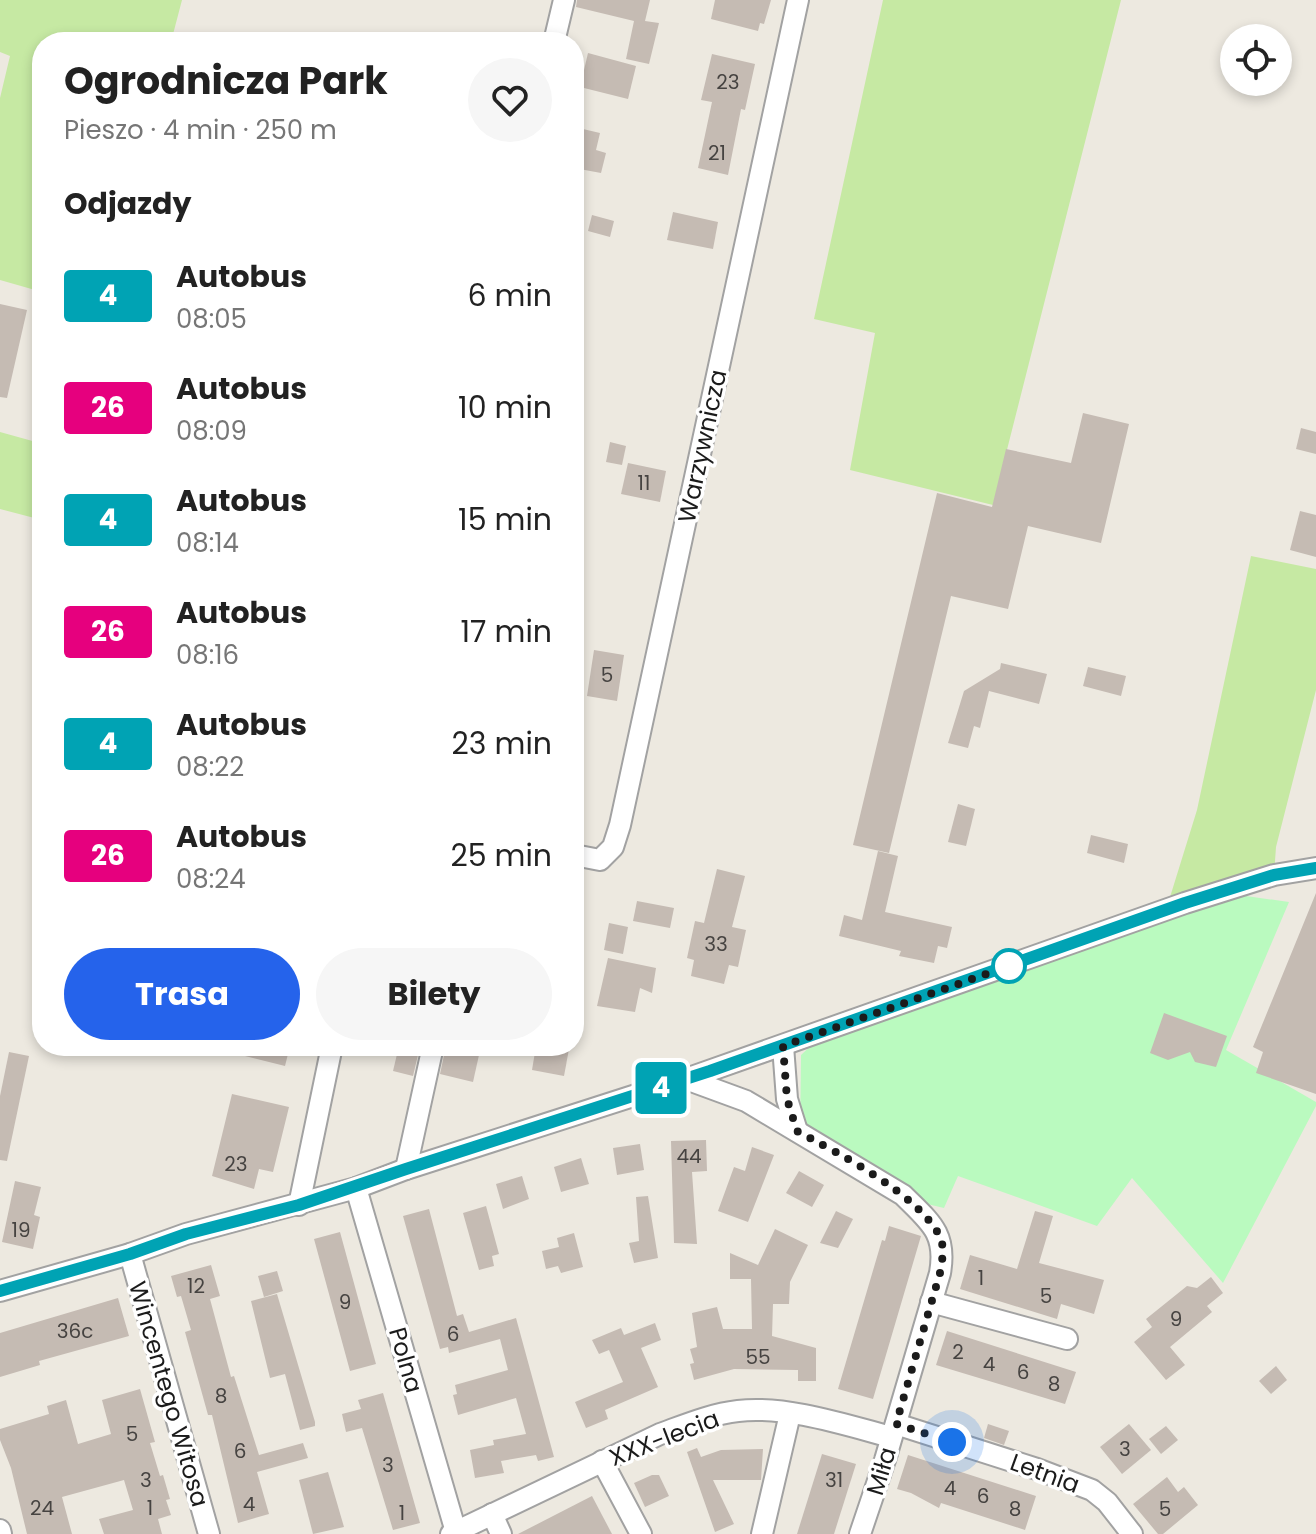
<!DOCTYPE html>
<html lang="pl">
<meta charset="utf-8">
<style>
body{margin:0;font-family:Poppins,sans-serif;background:#f6f6f6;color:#222;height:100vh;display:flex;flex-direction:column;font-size:30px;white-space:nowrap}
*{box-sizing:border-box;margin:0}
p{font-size:26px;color:#767676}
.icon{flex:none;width:44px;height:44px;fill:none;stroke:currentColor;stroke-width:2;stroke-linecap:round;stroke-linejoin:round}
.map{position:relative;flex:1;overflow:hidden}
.drawer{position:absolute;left:32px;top:32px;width:552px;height:1024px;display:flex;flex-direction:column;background:#fff;border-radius:32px;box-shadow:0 4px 12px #0003}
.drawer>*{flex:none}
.badge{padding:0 16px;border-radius:6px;font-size:28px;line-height:52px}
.buttons{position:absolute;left:1220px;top:24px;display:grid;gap:16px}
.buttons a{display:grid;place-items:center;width:72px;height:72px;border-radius:50%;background:#fff;box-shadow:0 4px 12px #0003;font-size:40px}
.you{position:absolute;width:40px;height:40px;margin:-20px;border:6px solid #fff;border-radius:50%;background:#1a73e8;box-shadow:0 0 0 12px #1a73e833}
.map>.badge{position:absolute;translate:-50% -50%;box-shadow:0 0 0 4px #fff}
h2{padding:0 32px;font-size:30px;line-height:72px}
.round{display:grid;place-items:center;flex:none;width:84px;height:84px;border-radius:42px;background:#f6f6f6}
.head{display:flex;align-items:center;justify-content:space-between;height:136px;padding:0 32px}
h1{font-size:38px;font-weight:700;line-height:60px}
.cta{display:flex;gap:16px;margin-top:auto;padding:16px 32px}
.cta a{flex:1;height:92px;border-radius:48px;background:#2563eb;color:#fff;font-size:32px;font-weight:700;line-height:92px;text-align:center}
.cta a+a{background:#f6f6f6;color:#222}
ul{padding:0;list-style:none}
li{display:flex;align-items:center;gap:24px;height:112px;padding:0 32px}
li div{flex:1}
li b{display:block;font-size:30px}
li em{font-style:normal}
li .badge{min-width:88px;font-weight:700;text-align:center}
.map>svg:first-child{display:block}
.grass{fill:#c6e9a3}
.park{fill:#bafabf}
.building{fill:#c5bbb3}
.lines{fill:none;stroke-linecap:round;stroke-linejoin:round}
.minor-casing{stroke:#a2a2a2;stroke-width:24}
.minor{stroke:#fff;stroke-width:20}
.line-casing{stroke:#fff;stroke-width:18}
.line{stroke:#00a3b4;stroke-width:12}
.walk{stroke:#1b1b1b;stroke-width:8;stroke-dasharray:0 14.4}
.stop-dot{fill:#fff;stroke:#00a3b4;stroke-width:4}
.labels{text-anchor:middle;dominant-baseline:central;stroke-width:7;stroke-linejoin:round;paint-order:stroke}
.number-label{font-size:20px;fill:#464341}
.street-label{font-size:24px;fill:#1b1b1b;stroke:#fff}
</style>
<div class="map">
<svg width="1316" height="1534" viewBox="0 0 1316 1534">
<rect width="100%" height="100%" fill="#ede9e0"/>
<!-- grass -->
<g class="grass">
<polygon points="0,0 182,0 171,42 42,42 42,292 0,280 0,98 10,56 0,52"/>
<polygon points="883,0 1121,0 993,505 850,470 875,333 814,319"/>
<polygon points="42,418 42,520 0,509 0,432 36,442"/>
<polygon points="1251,556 1316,569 1316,690 1276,847 1274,875 1166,910 1197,810"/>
</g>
<!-- park -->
<polygon class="park" points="1246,896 1289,902 1226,1050 1316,1102 1316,1106 1223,1283 1132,1178 1097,1226 958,1176 944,1208 906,1199 800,1135 801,1055 817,1040 1180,910"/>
<!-- building -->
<g class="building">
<polygon points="577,0 650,0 645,21 659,23 649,64 626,59 634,21 576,7"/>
<polygon points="715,0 771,0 764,24 760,23 758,31 711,19"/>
<polygon points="588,53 636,66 628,99 580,87"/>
<polygon points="712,54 755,64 745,110 741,109 728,175 698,168 712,102 701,100"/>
<polygon points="583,129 600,133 596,150 606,153 601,173 574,168 574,145 579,146"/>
<polygon points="673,212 718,222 713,249 667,240"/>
<polygon points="592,215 614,221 610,237 588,231"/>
<polygon points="0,304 27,310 7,398 0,397"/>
<polygon points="1083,413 1129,424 1101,543 1028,526 1008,609 951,596 889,853 853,845 937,493 992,507 1006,449 1071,463"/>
<polygon points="1301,428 1316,432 1316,454 1296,449"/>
<polygon points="610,442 626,446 622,465 606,462"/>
<polygon points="628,463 666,471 660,502 621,494"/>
<polygon points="1300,511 1316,515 1316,557 1290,550"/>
<polygon points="594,650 624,655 617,701 587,696"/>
<polygon points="1001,663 1047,674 1039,704 989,691 980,728 974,726 968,748 948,743 964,691 1000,669"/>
<polygon points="1088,667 1126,676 1121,696 1083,686"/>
<polygon points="958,804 975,809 966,846 948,842"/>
<polygon points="1091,835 1128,844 1124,863 1087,853"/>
<polygon points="878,851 898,856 885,912 952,927 947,948 938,946 934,963 899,956 901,951 839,936 844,915 862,920"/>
<polygon points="717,869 745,876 732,927 746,930 738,967 729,965 724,984 691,976 694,960 687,958 695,921 704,923"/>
<polygon points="1316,893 1316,1094 1256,1073 1263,1052 1253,1047"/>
<polygon points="637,901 674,908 670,928 633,921"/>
<polygon points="609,923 628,927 623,954 604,950"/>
<polygon points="608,958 656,968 652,993 640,988 635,1012 597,1006"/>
<polygon points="1164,1013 1227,1036 1216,1067 1195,1062 1190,1052 1168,1060 1150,1053"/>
<polygon points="230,1046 290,1046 285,1066 229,1052"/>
<polygon points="446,1046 481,1046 473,1082 440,1074"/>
<polygon points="536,1046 569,1049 564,1076 532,1070"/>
<polygon points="398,1050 418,1055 413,1076 393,1071"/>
<polygon points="9,1052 29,1056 7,1161 0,1160 0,1096"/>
<polygon points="232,1094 289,1107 273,1172 259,1169 254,1189 212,1176"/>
<polygon points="706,1140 707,1171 692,1172 697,1244 674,1243 671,1141"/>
<polygon points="640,1144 644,1170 617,1175 613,1148"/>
<polygon points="752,1147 774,1155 748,1222 718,1211 734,1167 745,1171"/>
<polygon points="581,1158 589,1184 561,1192 554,1167"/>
<polygon points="799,1171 824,1185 812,1207 786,1193"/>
<polygon points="522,1176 529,1199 503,1209 496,1184"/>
<polygon points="15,1181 41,1187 34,1215 40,1217 33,1249 2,1242"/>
<polygon points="648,1196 658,1258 634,1263 629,1243 639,1241 636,1197"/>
<polygon points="486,1206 499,1254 492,1256 494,1266 479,1270 463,1213"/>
<polygon points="429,1209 457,1316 463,1314 469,1332 516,1318 554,1457 538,1461 536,1455 501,1461 504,1473 475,1478 470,1450 494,1445 493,1440 526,1434 516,1398 458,1415 453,1395 457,1394 455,1385 508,1370 500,1339 449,1353 448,1347 440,1349 403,1216"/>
<polygon points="836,1211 853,1219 838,1248 820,1243"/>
<polygon points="1035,1211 1053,1216 1039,1263 1104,1280 1094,1314 1061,1304 1057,1319 960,1289 970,1255 1017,1269"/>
<polygon points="889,1226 921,1236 873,1399 838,1389 882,1240 885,1241"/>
<polygon points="775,1229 808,1245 790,1282 789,1304 773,1304 772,1336 816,1348 816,1381 798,1381 798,1370 734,1369 694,1380 690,1364 694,1363 690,1349 697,1347 692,1313 717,1307 723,1329 752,1329 751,1279 730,1279 730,1253 758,1265"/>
<polygon points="340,1232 376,1364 350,1371 314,1239"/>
<polygon points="574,1233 583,1267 561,1273 558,1266 546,1269 542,1251 559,1247 557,1238"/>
<polygon points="211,1265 220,1296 210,1299 231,1377 234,1376 259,1455 303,1443 308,1458 257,1472 269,1514 238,1523 212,1415 208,1415 185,1332 191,1330 181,1296 177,1297 171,1276"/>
<polygon points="277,1271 283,1291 264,1297 258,1276"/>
<polygon points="1211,1277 1223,1293 1207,1306 1212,1312 1170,1347 1185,1365 1166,1380 1134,1342 1152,1327 1146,1319 1187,1286 1197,1288"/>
<polygon points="277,1294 315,1422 315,1426 300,1430 285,1374 270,1378 251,1301"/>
<polygon points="118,1298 129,1336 39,1361 40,1365 0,1377 0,1333"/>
<polygon points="655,1323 661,1340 641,1348 658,1387 605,1410 608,1419 586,1428 575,1402 623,1382 609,1350 599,1354 592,1340 621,1328 624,1335"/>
<polygon points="947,1331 1076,1372 1065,1404 936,1365"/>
<polygon points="1276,1366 1287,1380 1271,1394 1259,1381"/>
<polygon points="140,1389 155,1442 150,1443 160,1476 163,1475 170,1499 166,1500 171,1515 158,1519 162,1534 104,1534 99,1519 133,1510 124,1480 62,1497 72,1534 27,1534 11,1468 0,1440 0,1429 49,1414 47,1406 66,1400 78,1444 111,1434 102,1400"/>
<polygon points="383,1393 420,1523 393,1530 362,1428 346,1432 342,1414 361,1409 358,1400"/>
<polygon points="988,1424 1009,1431 1004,1445 984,1438"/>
<polygon points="1129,1424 1151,1450 1122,1474 1100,1447"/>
<polygon points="1166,1426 1178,1440 1161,1454 1149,1439"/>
<polygon points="697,1448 701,1457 721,1450 763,1449 761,1480 713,1480 734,1524 715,1532 687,1452"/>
<polygon points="822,1454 856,1464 834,1534 797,1534"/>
<polygon points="908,1455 1036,1496 1025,1530 941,1503 939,1508 911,1493 897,1489"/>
<polygon points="328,1472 344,1527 313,1534 299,1480"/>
<polygon points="652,1475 659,1475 669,1496 645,1507 634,1483"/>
<polygon points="1167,1477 1178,1492 1184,1487 1198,1505 1163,1534 1158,1534 1133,1504"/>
<polygon points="592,1496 612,1534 518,1534"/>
</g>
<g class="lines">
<defs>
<g id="minor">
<polyline points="554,42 564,0"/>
<polyline points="574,855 600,860 613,847 620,825 798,0"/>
<polyline points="783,1046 787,1099 797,1131"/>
<path d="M686,1079L746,1101L903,1195C930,1222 947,1233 940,1273L885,1460L860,1534"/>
<polyline points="406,1169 433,1046"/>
<polyline points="356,1188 456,1532"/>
<polyline points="299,1205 332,1046"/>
<polyline points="130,1254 209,1534"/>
<polyline points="0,1291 130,1254 186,1234 356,1188 406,1169 686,1079 1185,903 1274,875 1316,868"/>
<polyline points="931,1302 1067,1339"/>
<polyline points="896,1424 1037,1469 1092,1490 1107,1502 1132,1534"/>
<polyline points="602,1461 641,1534"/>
<polyline points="492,1514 501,1534"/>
<polyline points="0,1530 1,1534"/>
<path d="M451,1534L660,1434C685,1425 711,1414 738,1411C785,1405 846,1425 891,1437"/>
<polyline points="762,1534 790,1414"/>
</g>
</defs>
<!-- minor casing -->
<use href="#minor" class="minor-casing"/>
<!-- minor -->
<use href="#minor" class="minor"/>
</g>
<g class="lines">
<defs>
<polyline id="line" points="0,1291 130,1254 186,1234 299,1205 406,1169 710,1071 1185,903 1274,875 1316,868"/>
</defs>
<!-- line casing -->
<use href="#line" class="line-casing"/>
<!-- line -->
<use href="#line" class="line"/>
<!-- walk -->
<path class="walk" d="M952,1442L896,1424L940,1273C942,1261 945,1248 940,1237C920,1195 838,1153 797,1131L787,1099L783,1046L1009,966"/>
</g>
<!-- markers -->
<circle class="stop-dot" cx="1009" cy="966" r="16"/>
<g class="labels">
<!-- number labels -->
<g class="number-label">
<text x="728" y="82">23</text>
<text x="717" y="153">21</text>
<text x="644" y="483">11</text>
<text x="607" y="675">5</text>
<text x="716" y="944">33</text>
<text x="689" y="1156">44</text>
<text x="236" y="1164">23</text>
<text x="21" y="1230">19</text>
<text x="981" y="1278">1</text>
<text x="196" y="1286">12</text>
<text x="1046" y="1296">5</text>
<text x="345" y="1302">9</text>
<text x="1176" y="1319">9</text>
<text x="75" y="1331">36c</text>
<text x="453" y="1334">6</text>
<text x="958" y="1352">2</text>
<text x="758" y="1357">55</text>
<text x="989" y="1364">4</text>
<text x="1023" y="1372">6</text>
<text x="1054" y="1384">8</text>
<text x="221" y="1396">8</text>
<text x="132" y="1434">5</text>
<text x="1125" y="1449">3</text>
<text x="240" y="1451">6</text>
<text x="388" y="1465">3</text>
<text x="146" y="1480">3</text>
<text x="834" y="1480">31</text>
<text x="950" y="1488">4</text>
<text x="983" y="1496">6</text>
<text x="249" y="1504">4</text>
<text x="42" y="1508">24</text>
<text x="150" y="1508">1</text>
<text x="1015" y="1509">8</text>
<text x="1165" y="1509">5</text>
<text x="402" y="1513">1</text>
</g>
<!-- street labels -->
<g class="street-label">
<text transform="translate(702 446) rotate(-78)">Warzywnicza</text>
<text transform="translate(406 1360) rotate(74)">Polna</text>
<text transform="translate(169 1394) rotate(74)">Wincentego Witosa</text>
<text transform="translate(664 1438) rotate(-21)">XXX-lecia</text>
<text transform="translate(881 1471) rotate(-73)">Miła</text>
<text transform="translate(1045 1473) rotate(20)">Letnia</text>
</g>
</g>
</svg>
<div class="buttons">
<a><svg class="icon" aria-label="locate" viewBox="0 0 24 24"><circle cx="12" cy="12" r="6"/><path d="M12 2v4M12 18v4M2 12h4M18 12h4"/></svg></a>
</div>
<div class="you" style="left:952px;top:1442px"></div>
<b class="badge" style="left:661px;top:1088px;background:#00a3b4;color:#fff">4</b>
<section class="drawer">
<div class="head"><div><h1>Ogrodnicza Park</h1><p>Pieszo · 4 min · 250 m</p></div><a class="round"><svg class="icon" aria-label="heart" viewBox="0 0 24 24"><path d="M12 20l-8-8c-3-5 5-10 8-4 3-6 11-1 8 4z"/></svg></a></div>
<h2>Odjazdy</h2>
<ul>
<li><span class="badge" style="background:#00a3b4;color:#fff">4</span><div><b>Autobus</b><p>08:05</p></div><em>6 min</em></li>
<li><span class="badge" style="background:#e6007e;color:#fff">26</span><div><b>Autobus</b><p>08:09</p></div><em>10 min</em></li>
<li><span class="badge" style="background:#00a3b4;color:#fff">4</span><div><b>Autobus</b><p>08:14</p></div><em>15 min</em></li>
<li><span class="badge" style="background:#e6007e;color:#fff">26</span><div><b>Autobus</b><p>08:16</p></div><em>17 min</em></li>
<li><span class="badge" style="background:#00a3b4;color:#fff">4</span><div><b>Autobus</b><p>08:22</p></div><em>23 min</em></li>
<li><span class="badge" style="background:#e6007e;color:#fff">26</span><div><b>Autobus</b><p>08:24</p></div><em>25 min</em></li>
</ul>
<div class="cta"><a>Trasa</a><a>Bilety</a></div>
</section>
</div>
